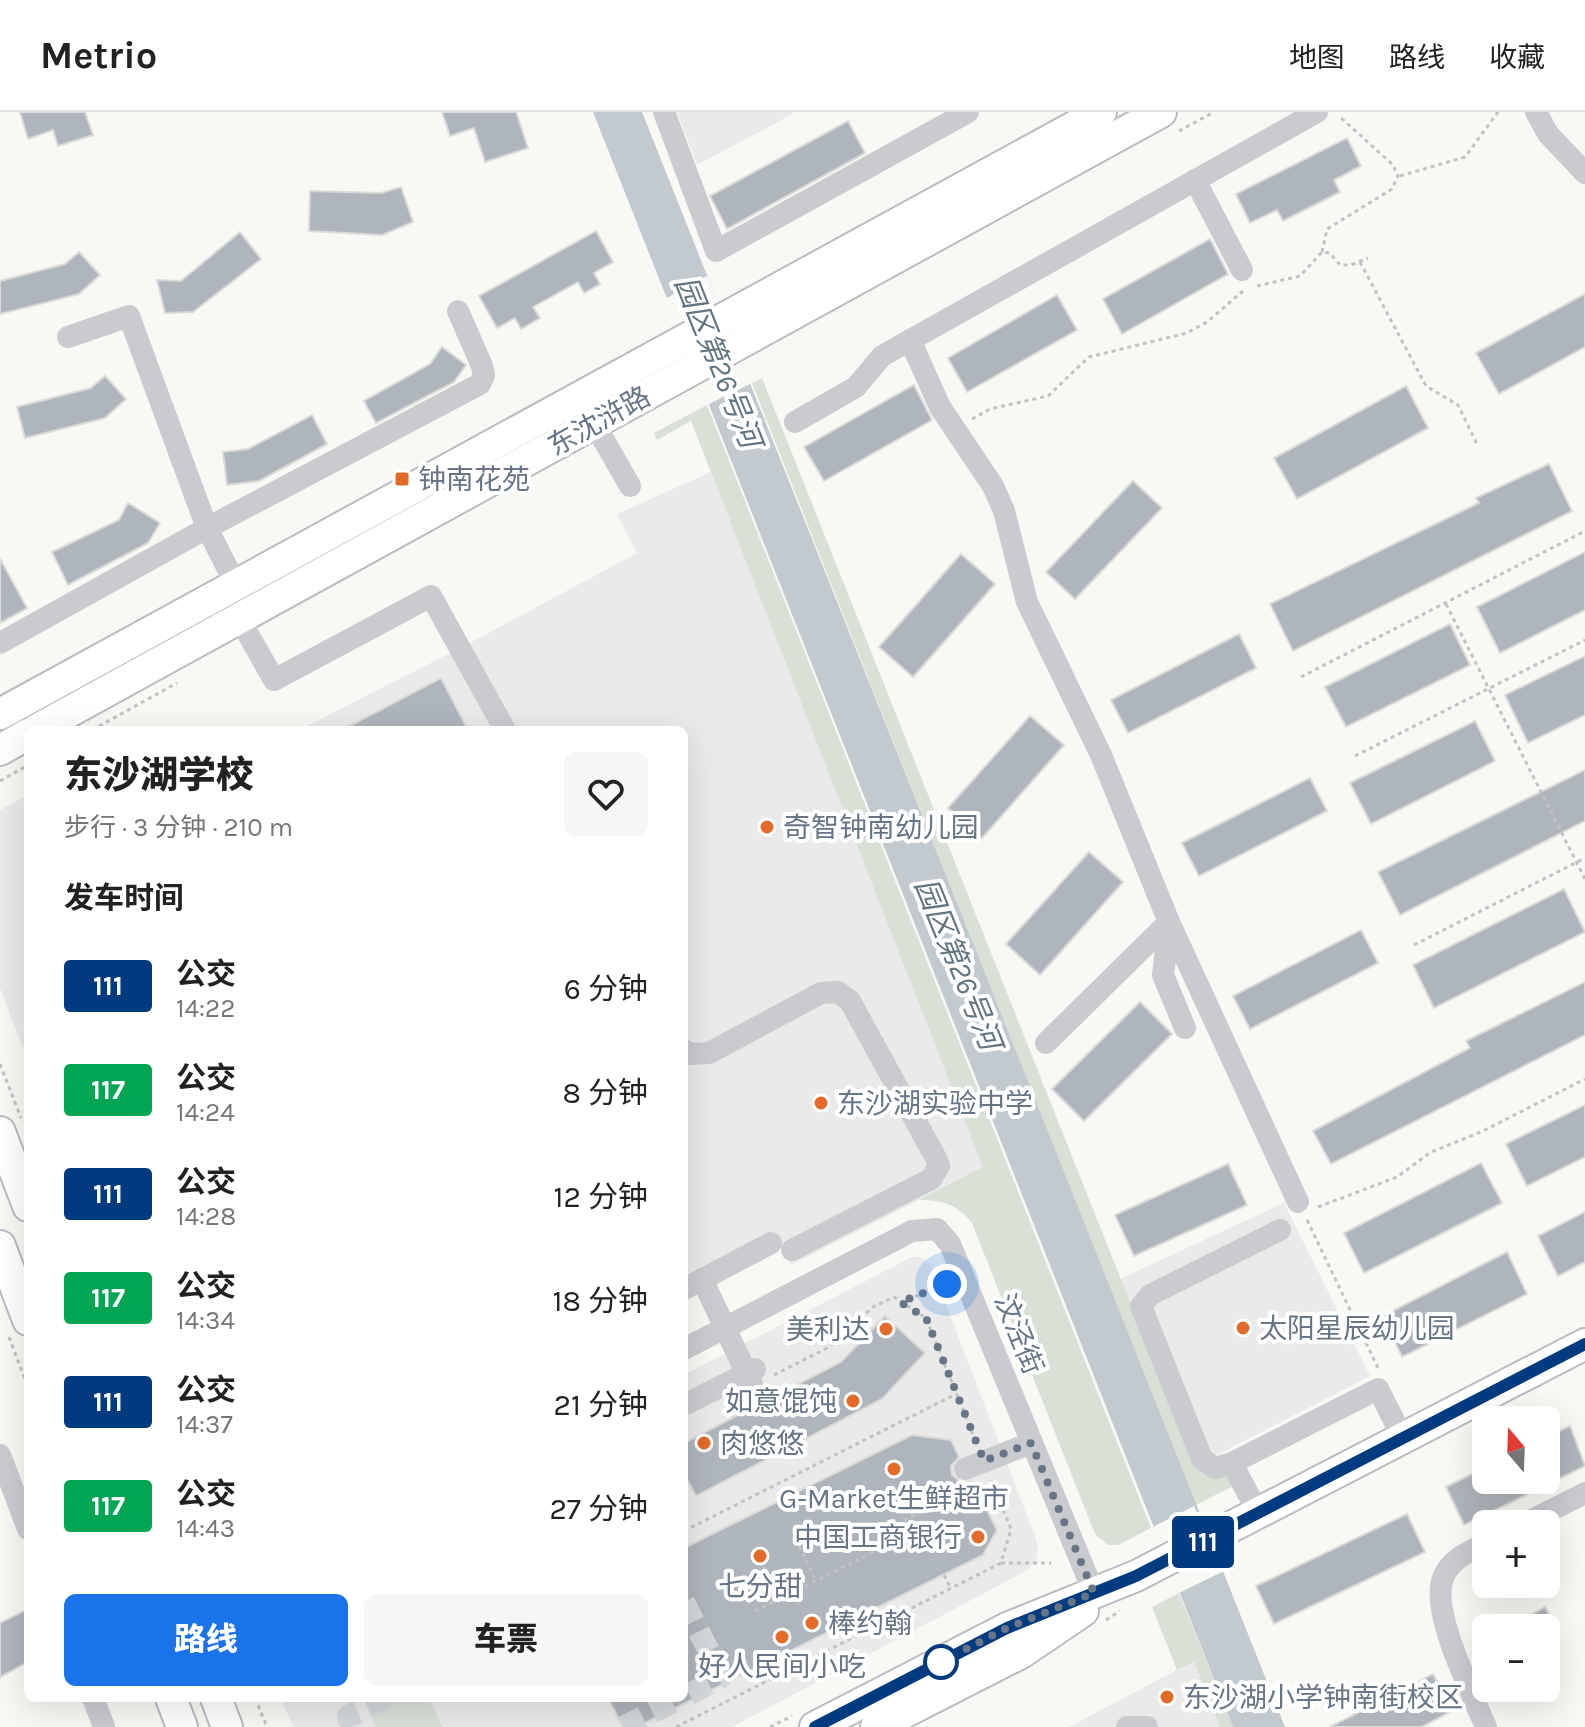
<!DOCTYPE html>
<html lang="zh">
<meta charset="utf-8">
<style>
body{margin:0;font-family:Karla,"Noto Sans SC",sans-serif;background:#f6f6f6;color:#222;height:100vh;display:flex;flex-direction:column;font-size:30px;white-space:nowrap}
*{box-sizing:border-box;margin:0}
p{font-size:26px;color:#767676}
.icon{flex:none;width:44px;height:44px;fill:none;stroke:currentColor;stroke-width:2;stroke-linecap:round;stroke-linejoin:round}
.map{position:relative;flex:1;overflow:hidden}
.panel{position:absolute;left:24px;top:614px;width:664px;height:976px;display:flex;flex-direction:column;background:#fff;border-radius:12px;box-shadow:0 8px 32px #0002}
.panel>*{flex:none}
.badge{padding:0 16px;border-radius:6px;font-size:28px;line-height:52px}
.needle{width:52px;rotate:341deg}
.buttons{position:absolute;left:1472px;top:1294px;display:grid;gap:16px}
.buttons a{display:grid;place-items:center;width:88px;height:88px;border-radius:12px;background:#fff;box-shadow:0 8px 32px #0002;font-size:40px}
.you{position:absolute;width:40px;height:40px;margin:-20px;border:6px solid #fff;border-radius:50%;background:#1a73e8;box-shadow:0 0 0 12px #1a73e833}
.map>.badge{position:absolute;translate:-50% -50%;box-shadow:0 0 0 4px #fff}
h2{padding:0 40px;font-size:30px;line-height:72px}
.round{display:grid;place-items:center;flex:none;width:84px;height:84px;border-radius:12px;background:#f6f6f6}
.headline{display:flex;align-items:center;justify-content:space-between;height:136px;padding:0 40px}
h1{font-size:38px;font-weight:800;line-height:60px}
.action{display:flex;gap:16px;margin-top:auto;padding:16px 40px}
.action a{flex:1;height:92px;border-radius:12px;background:#1a73e8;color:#fff;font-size:32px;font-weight:800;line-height:92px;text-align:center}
.action a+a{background:#f6f6f6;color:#222}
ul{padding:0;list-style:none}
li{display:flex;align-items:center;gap:24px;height:104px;padding:0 40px}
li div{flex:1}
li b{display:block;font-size:30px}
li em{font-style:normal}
li .badge{min-width:88px;font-weight:700;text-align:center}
header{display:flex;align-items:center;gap:48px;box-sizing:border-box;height:112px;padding:0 40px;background:#fff;border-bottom:2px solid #e0e0e0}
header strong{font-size:38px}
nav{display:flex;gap:44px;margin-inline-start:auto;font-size:28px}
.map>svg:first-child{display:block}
.built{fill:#e9eae9}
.green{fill:#d9e0d6}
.water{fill:#c2cad0}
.pier{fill:#f8f8f5}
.building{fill:#afb5bc;stroke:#dadad8;stroke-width:2}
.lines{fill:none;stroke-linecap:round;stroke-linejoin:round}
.minor-tunnel{stroke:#d4d7da;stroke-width:22;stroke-dasharray:22 11;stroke-linecap:butt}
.major-casing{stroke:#b9bcc1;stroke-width:34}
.path{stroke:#c0c2c4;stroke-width:3;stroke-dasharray:4 4;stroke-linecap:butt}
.minor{stroke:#c9cbcf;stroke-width:22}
.major{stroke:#fff;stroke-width:30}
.line-casing{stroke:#fff;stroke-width:18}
.line{stroke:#003b80;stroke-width:12}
.walk{stroke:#677587;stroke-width:8;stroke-dasharray:0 14.4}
.poi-dot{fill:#e46a29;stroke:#fff;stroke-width:3}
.stop-dot{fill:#fff;stroke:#003b80;stroke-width:4}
.labels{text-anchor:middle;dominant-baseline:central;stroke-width:8;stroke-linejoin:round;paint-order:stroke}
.street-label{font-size:28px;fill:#677587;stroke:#fff}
.poi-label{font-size:28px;fill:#677587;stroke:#fff;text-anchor:start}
.water-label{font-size:30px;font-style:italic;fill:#637682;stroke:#fff}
</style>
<header>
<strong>Metrio</strong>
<nav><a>地图</a><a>路线</a><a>收藏</a></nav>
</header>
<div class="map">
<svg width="1585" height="1615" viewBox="0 0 1585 1615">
<rect width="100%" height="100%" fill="#f8f8f5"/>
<!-- built -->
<g class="built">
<polygon points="677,0 792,0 793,2 697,53"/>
<polygon points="711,360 984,1055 791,1153 774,1120 684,1166 684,618 299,618 466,533 637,441 617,402"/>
<polygon points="28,683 28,949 0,876 0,698"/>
<polygon points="1284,1091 1370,1264 1195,1354 1120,1167"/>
<polygon points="912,1145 920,1145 931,1154 1035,1424 1038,1436 1036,1450 1024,1460 732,1615 293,1615 281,1586 684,1586 684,1263"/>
<polygon points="1194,1550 1220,1615 1069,1615 1177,1558"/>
</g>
<!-- green -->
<g class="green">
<polygon points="762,266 1195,1353 1205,1362 1227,1363 1233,1374 1194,1394 752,271"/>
<path d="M707,293L1151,1416L1118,1433H1108L1095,1422L972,1111C957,1092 942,1088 919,1088L983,1055L691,309L657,328L654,321Z"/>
<polygon points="1179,1481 1233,1615 1220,1615 1194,1550 1177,1558 1152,1495"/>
<polygon points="380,1586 429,1586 442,1615 376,1615 366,1592"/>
</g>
<!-- water -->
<polygon class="water" points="593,0 642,0 1285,1615 1233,1615"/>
<!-- pier -->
<g class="pier">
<polygon points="707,164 752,271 707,293 665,187"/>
<polygon points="1194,1394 1222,1460 1179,1481 1151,1416"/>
</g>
<!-- building -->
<g class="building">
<polygon points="20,0 85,0 93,23 58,34 53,18 28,27"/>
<polygon points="442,0 516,0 528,36 485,50 474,16 450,24"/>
<polygon points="848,9 865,41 727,117 710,84"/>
<polygon points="1347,26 1361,54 1334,68 1340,80 1283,109 1277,98 1250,111 1236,82"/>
<polygon points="401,75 413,110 382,123 309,119 310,79 381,81"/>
<polygon points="596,119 613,150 594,161 600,172 584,181 578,170 533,195 540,206 521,217 515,206 497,216 479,184"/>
<polygon points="240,120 261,147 193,200 165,201 157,168 181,169"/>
<polygon points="1210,127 1228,162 1122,222 1103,187"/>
<polygon points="79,140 100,163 79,182 0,202 0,169 65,152"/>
<polygon points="1585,182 1585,235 1499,282 1476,241"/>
<polygon points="1057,183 1077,218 967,280 948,246"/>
<polygon points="442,235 466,253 454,270 376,311 364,289 430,252"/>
<polygon points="105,264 126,287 105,306 25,326 17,295 91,276"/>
<polygon points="914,273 932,308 824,369 804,335"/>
<polygon points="1406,274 1428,316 1297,387 1274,346"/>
<polygon points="312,303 327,332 259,369 227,373 223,340 248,337"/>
<polygon points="1549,352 1572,399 1293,539 1270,492 1479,391 1476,386"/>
<polygon points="1133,369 1162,396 1075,487 1046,460"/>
<polygon points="128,391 160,411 148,431 68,473 52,440 119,408"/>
<polygon points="1585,440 1585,498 1500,541 1477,495"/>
<polygon points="961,442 995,472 913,565 879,535"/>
<polygon points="0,447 27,496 0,511"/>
<polygon points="1450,512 1470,553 1346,615 1325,575"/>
<polygon points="1239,522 1256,556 1128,621 1111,588"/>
<polygon points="1585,544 1585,603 1528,631 1505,583"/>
<polygon points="441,566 468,618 342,618"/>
<polygon points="1030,604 1064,633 982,726 948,696"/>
<polygon points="1475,609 1495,649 1371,712 1350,671"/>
<polygon points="1585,658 1585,709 1400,803 1378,760"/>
<polygon points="1310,666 1327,699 1199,764 1182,731"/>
<polygon points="1089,740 1123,770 1040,863 1006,832"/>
<polygon points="1564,777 1585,820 1434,896 1413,853"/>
<polygon points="1361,818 1378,851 1250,917 1233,884"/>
<polygon points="1585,870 1585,923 1331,1052 1313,1019 1470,936 1466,929"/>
<polygon points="1140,890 1172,922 1084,1009 1052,977"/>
<polygon points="1585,993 1585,1045 1527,1074 1506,1032"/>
<polygon points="1481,1051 1502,1091 1364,1161 1344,1121"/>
<polygon points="1228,1052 1247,1093 1134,1144 1115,1103"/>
<polygon points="1585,1100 1585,1150 1558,1164 1538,1124"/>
<polygon points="1507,1140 1527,1182 1402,1245 1383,1204"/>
<polygon points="885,1204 925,1241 882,1287 696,1384 684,1362 684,1331 841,1250"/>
<polygon points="1570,1314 1585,1354 1464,1413 1446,1375 1486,1355 1486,1368 1546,1368 1546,1325"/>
<polygon points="912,1323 951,1328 959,1345 951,1354 952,1363 962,1371 972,1369 997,1418 983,1443 637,1615 623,1615 608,1586 684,1586 684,1436"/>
<polygon points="1407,1402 1425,1440 1274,1512 1256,1474"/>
<polygon points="1545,1495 1557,1516 1507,1516"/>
<polygon points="28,1497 28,1550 0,1565 0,1511"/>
<polygon points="1433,1562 1452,1599 1422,1615 1330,1615"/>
</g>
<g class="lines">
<!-- minor-tunnel -->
<g class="minor-tunnel">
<polyline points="684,1490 722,1565 684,1585"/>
<polyline points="352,1615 348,1604 387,1586"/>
<polyline points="623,1615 681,1586"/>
</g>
<defs>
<g id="major">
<polyline points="0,602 1101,0"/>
<polyline points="36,618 1161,0"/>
<polyline points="0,638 28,622"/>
<polyline points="0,1020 28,1094"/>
<polyline points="0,1134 28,1208"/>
<polyline points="171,1586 182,1615"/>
<polyline points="216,1586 227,1615"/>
<polyline points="815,1615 1007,1516 1136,1464 1585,1232"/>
<polyline points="876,1615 1021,1541 1083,1499"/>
</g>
</defs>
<!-- major casing -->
<use href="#major" class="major-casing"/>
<!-- path -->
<g class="path">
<polyline points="1179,19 1214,0"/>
<polyline points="1400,64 1465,45 1498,0"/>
<polyline points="1322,140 1327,117 1392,77 1398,64 1393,53 1339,4"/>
<polyline points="1360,150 1426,274 1458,293 1477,332"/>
<polyline points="1257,174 1300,164 1322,140 1330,141 1340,153 1351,153 1368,146"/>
<polyline points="972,307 990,297 1048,284 1089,245 1187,221 1207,210 1243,179"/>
<polyline points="1446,492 1585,767"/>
<polyline points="1301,565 1585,419"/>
<polyline points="92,618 177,571"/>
<polyline points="1355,644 1585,528"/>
<polyline points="0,669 28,653"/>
<polyline points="1414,833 1585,746"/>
<polyline points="0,952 21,1006"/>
<polyline points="1318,1095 1397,1065 1431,1040 1483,1019 1585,967"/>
<polyline points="1307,1108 1378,1256"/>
<polyline points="900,1190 946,1173"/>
<polyline points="9,1225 28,1275"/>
<polyline points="774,1263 829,1235 873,1195 894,1185 926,1206 976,1330"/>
<polyline points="900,1400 912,1395"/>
<polyline points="904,1408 915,1403"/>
<polyline points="684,1419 956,1282"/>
<polyline points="799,1434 816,1469"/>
<polyline points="1001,1451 1051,1451"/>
<polyline points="764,1455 778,1482"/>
<polyline points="944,1463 951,1477"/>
<polyline points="769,1465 778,1461"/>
<polyline points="774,1473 782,1469"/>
<polyline points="755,1499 922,1416"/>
<polyline points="1106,1508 1120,1499"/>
<polyline points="255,1586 267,1615"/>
<polyline points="676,1615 1001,1451 1011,1417 991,1367"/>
<polyline points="770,1615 792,1604"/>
</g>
<!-- minor -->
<g class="minor">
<polyline points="664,0 716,139 968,0"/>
<polyline points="1536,0 1548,22 1585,61"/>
<polyline points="1195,68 1242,158"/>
<polyline points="68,225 129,204 207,416 236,473"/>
<polyline points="910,228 940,295 993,374 1004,399 1027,490 1101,643 1169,810 1298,1090"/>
<polyline points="795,310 856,275 882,244 1317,0"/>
<polyline points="594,311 630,374"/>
<polyline points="239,506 274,568 431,484 505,618"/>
<polyline points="0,531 207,416 480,272 484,263 482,254 458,199"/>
<polyline points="1169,811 1163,863 1185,916"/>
<polyline points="1046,931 1169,810"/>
<polyline points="684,938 690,942 709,941 821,881 838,880 850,889 937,1048 939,1054 931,1067 792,1138"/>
<polyline points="702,1167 752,1273"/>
<polyline points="684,1177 771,1131"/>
<polyline points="684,1237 912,1119 937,1117 950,1132 1094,1481"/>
<polyline points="684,1293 755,1257"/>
<polyline points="0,1343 28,1417"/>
<polyline points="1232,1351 1378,1277 1403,1326"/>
<polyline points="965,1357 1031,1331"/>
<polyline points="1258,1401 1232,1351 1215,1356 1202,1347 1141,1194 1150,1183 1280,1118"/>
<polyline points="1524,1412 1585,1381"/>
<polyline points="93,1586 104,1615"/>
<polyline points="1127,1615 1147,1615"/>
<path d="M1486,1615C1472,1581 1430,1500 1443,1466C1450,1447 1469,1440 1486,1431"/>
</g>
<!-- major -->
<use href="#major" class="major"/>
</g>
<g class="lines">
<defs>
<polyline id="line" points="815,1615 1007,1516 1136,1464 1585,1232"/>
</defs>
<!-- line casing -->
<use href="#line" class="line-casing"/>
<!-- line -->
<use href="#line" class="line"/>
<!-- walk -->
<polyline class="walk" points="941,1550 1007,1516 1094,1481 1031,1331 984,1349 926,1206 900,1190 947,1172"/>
</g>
<!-- markers -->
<g class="poi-dot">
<rect x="394" y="359" width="16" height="16" rx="4"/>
<circle cx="767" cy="715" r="8"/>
<circle cx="821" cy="991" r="8"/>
<circle cx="1243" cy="1216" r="8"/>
<circle cx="886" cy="1217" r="8"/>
<circle cx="853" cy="1289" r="8"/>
<circle cx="704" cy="1331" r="8"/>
<circle cx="894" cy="1357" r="8"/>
<circle cx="978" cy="1425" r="8"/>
<circle cx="760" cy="1444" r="8"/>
<circle cx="812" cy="1511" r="8"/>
<circle cx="782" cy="1525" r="8"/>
<circle cx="1167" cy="1585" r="8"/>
</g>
<circle class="stop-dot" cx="941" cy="1550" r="16"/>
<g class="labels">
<!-- street labels -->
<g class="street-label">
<text transform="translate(599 309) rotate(-29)">东沈浒路</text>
<text transform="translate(1019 1222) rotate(68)">汶泾街</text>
</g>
<!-- poi labels -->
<g class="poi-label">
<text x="418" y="367">钟南花苑</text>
<text x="783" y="715">奇智钟南幼儿园</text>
<text x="837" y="991">东沙湖实验中学</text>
<text x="1259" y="1216">太阳星辰幼儿园</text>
<text x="870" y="1217" text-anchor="end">美利达</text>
<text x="837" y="1289" text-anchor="end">如意馄饨</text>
<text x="720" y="1331">肉悠悠</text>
<text x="894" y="1386" text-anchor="middle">G-Market生鲜超市</text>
<text x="962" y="1425" text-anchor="end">中国工商银行</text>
<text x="760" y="1474" text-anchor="middle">七分甜</text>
<text x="828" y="1511">棒约翰</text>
<text x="782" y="1554" text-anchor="middle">好人民间小吃</text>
<text x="1183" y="1585">东沙湖小学钟南街校区</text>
</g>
<!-- water labels -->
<g class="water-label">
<text transform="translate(718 250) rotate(68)">园区第26号河</text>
<text transform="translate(958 852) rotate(68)">园区第26号河</text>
</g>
</g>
</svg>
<div class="buttons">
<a><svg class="needle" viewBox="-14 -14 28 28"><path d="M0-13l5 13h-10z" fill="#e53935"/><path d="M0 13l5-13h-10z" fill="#767676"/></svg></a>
<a>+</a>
<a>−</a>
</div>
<div class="you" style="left:947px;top:1172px"></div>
<b class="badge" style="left:1203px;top:1430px;background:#003b80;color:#fff">111</b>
<section class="panel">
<div class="headline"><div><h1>东沙湖学校</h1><p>步行 · 3 分钟 · 210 m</p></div><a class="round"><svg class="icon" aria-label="heart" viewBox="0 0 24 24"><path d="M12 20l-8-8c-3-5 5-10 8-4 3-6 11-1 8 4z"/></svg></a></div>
<h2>发车时间</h2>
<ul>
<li><span class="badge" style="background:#003b80;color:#fff">111</span><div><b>公交</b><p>14:22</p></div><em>6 分钟</em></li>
<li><span class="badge" style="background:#00a651;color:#fff">117</span><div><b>公交</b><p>14:24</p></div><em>8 分钟</em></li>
<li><span class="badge" style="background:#003b80;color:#fff">111</span><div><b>公交</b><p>14:28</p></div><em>12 分钟</em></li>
<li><span class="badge" style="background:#00a651;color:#fff">117</span><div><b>公交</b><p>14:34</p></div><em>18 分钟</em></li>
<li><span class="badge" style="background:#003b80;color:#fff">111</span><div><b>公交</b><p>14:37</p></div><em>21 分钟</em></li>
<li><span class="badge" style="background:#00a651;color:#fff">117</span><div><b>公交</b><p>14:43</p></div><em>27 分钟</em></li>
</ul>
<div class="action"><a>路线</a><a>车票</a></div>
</section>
</div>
